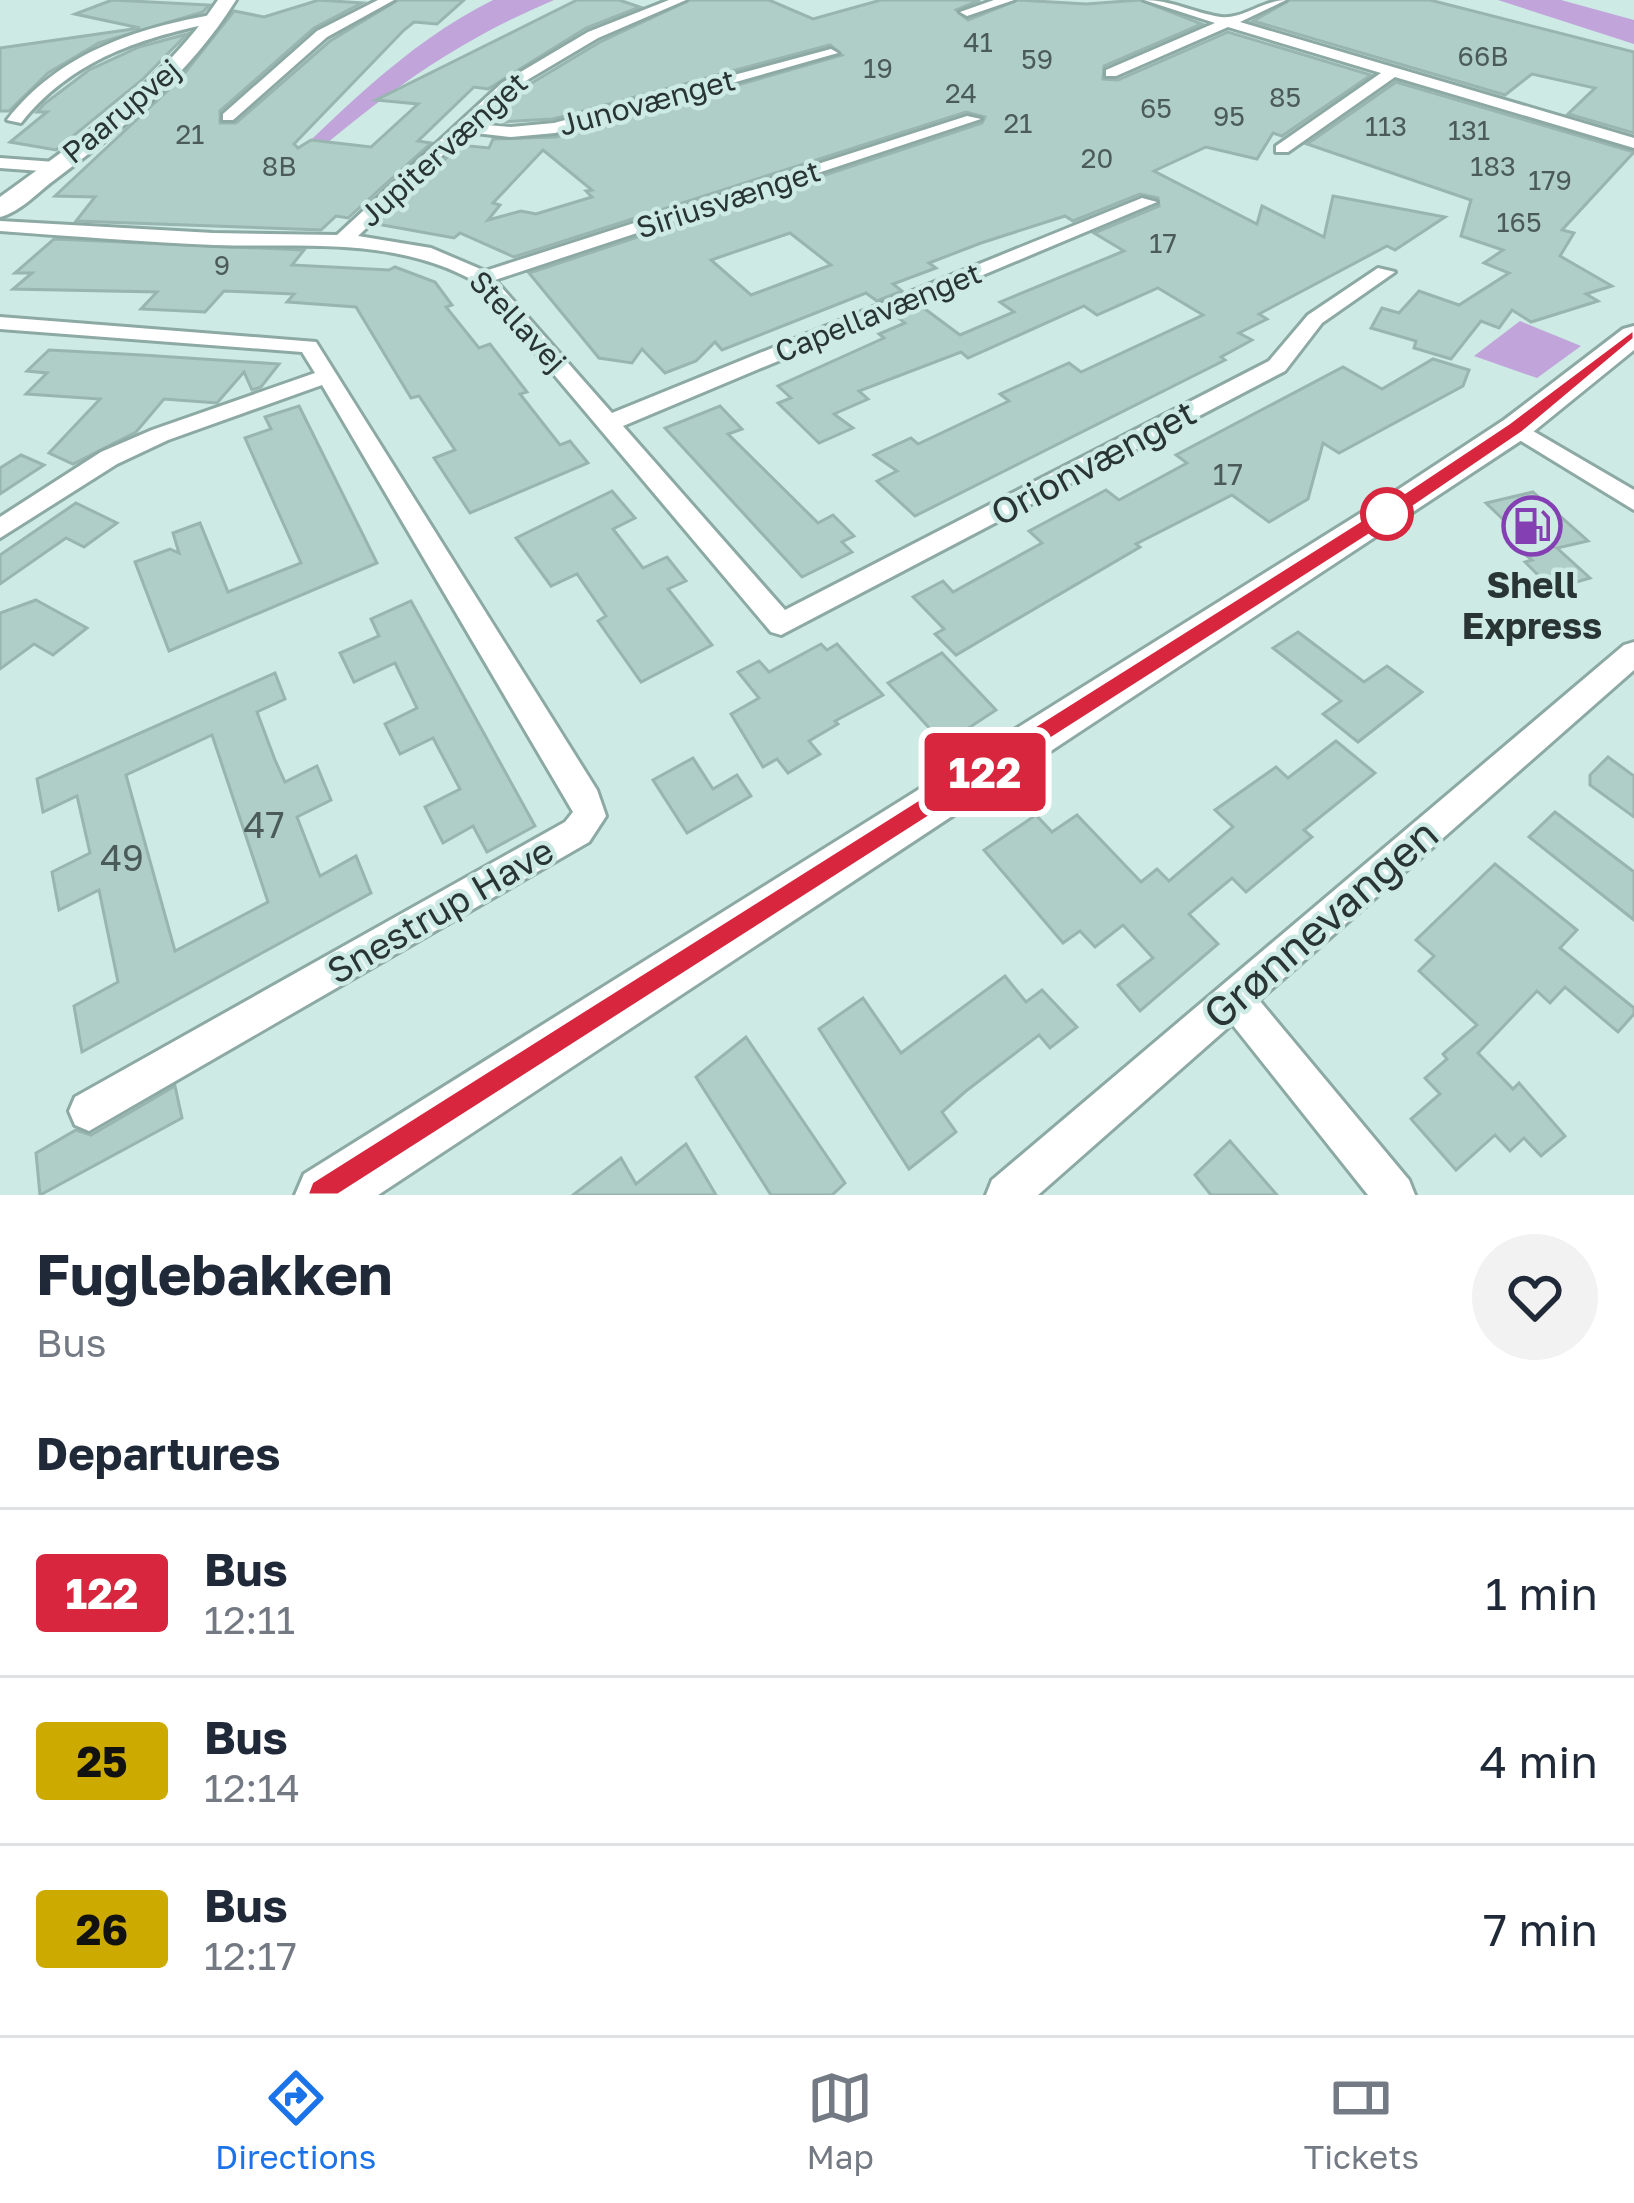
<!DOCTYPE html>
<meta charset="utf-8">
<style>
body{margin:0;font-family:"Golos Text",sans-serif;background:#f2f2f3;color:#1f2937;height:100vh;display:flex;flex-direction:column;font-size:45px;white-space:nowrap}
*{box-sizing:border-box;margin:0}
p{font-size:39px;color:#747a83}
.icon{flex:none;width:66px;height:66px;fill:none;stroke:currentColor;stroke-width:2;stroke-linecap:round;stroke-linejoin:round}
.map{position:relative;height:1195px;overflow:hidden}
.sheet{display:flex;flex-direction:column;background:#fff;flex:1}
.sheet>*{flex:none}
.badge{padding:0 24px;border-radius:9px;font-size:42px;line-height:78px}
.map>.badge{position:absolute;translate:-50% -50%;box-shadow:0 0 0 6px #fff}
h2{padding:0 36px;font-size:45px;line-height:108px}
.round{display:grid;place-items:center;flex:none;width:126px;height:126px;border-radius:63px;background:#f2f2f3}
.head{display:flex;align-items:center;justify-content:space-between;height:204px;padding:0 36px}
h1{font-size:57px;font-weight:700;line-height:90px}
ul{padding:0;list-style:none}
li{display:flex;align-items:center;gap:36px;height:168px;padding:0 36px;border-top:3px solid #e0e1e3}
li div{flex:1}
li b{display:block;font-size:45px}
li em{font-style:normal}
li .badge{min-width:132px;font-weight:700;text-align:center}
.dock{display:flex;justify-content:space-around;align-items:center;height:168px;border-top:3px solid #e0e1e3;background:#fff;font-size:33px;color:#747a83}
.dock a{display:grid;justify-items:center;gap:6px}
.dock .current{color:#1a73e8}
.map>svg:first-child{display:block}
.forest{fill:#c0a4da}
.building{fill:#b0cec8;stroke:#98b5af;stroke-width:3;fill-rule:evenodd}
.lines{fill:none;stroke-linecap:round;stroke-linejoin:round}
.street-casing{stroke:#8da9a4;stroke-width:6}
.secondary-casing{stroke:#8da9a4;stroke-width:6}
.street{fill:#fff;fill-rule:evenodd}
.secondary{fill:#fff;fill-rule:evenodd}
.line{fill:#d7263d;stroke:#fff;stroke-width:3}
.stop-dot{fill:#fff;stroke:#d7263d;stroke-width:6}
.labels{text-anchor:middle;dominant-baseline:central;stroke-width:9;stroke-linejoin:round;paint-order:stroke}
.far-number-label{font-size:27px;fill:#4b5b58}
.far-street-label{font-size:30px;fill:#293533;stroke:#cdeae5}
.number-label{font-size:30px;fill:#4b5b58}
.street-label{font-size:36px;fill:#293533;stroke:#cdeae5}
.poi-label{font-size:36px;font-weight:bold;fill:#293533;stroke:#cdeae5}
.near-number-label{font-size:36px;fill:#4b5b58}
.near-street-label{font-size:42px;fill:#293533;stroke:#cdeae5}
</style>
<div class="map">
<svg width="1634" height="1195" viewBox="0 0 1634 1195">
<rect width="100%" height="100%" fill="#cdeae5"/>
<!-- forest -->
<g class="forest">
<path d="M493,0H554C438,49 366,109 272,190H259C333,120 401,46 493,0Z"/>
<polygon points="1498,0 1561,0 1634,20 1634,44"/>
<polygon points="1520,321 1581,346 1537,378 1474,356"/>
</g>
<!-- building -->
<g class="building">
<polygon points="112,0 209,5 203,12 99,43 48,73 9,111 0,111 0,48 140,28 75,14"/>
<polygon points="319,0 362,3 314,28 220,111 220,123 236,123 330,41 398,0 464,0 437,24 414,22 404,30 294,144 298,148 311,140 371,147 418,104 376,100 577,0 619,0 640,7 586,28 488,89 474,87 418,141 431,143 348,218 336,216 321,230 76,221 95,197 55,196 180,79 234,11 264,17"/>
<path d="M690,0H769L813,19L881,0H980L956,10L968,20L1018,0L1086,4L1140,0L1202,24L1104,66L1103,79L1118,80L1228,32L1371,75L1282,136L1273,133L1257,159L1206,147L1154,171L1257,224L1262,206L1324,237L1333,196L1445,217L1395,250L1387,246L1259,314L1267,319L1239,333L1252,340L1221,357L1225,360L915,516L877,481L897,471L874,455L911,438L918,444L1009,401L1000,394L1069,363L1081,372L1203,315L1158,288L1097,315L1084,306L968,358L961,352L859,391L868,399L834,414L853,428L819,443L778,403L791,398L778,386L884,338L879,334L905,323L896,316L921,306L960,335L1014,312L1000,302L1124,251L1094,233L1159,206L1158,198L1140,194L1073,221L1065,216L981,243L929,263L936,268L893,284L902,291L877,301L866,293L722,350L715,342L696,361L665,373L642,349L632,363L599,358L529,273L982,123L985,117L966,112L514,257L460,233L454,238L377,224L460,145L489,148L493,139L556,137L842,55L830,45L553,119L500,122L515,93L600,42ZM543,150L592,190L586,191L592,197L536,214L521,211L488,220L500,205L493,203ZM790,233L831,265L751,295L711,260Z"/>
<polygon points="1290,0 1430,0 1634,52 1634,133 1568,114 1595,88 1532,74 1505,95 1253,21"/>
<polygon points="187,34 142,80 56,150 10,142 47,112 37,112 44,104 89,70 139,47"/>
<polygon points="1396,82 1634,152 1562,230 1574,233 1560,256 1612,286 1586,294 1598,301 1531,322 1512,310 1499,328 1481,321 1451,359 1414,348 1416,341 1371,328 1382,308 1399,313 1419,291 1459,305 1509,273 1484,263 1503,250 1461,236 1471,200 1307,144"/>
<polygon points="54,239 304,250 292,265 389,270 395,267 435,282 452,305 446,307 479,348 490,344 527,392 520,394 560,445 570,441 588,463 470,513 434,458 455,450 419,396 411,398 356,307 287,302 294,294 224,291 205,312 141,309 157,292 13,289 32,273 15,273"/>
<polygon points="49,350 142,355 279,364 261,387 252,390 244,372 217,403 164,399 136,432 73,464 49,453 100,399 26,394 47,373 27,371"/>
<polygon points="1433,359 1469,370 1463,386 1339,453 1323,443 1308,499 1269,522 1232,495 1136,544 1140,547 956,655 935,634 944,629 913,597 943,581 953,592 1042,543 1029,531 1106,490 1119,500 1187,463 1176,455 1343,367 1382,389"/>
<polygon points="299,406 377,563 169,651 135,562 170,549 179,553 173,533 200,523 228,592 301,563 245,438 271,429 265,417"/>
<polygon points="720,406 742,429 728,434 818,523 833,515 854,536 842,542 852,552 802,577 665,428"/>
<polygon points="21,455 44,465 0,494 0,468"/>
<polygon points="612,491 635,518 613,529 643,568 667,557 686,581 668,589 712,645 641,682 598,621 606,616 577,574 551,586 516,538"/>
<polygon points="1533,492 1588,541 1557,548 1590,578 1552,589 1525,562 1532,560 1527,556 1538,553 1486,503"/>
<polygon points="76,503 117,523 84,547 66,538 0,584 0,555"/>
<polygon points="36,600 87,628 53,655 34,644 0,669 0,613"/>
<polygon points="411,601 535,826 487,852 473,826 443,843 425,807 460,789 433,738 400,754 385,724 417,708 395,663 354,682 340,653 379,636 371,619"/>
<polygon points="1298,632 1364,682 1387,666 1422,692 1358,742 1323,714 1341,701 1273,648"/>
<polygon points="821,644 827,650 837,644 883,695 835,721 838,724 809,741 820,754 788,773 777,759 763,767 731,714 759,698 738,672 759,661 769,672"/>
<polygon points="942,653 996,710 944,744 888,683"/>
<path d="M275,673L285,699L257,712L275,760L285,782L317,766L331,800L297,817L320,876L356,856L371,893L82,1052L74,1006L118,982L99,890L59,910L52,872L90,853L77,796L43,812L37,779ZM212,735L268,902L175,951L126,775Z"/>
<polygon points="1336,741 1375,773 1304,830 1312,837 1246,892 1232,878 1189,914 1218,944 1140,1011 1118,985 1153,958 1123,925 1095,947 1080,931 1063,943 984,850 1036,815 1052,832 1077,815 1141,882 1157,869 1169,881 1233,827 1215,810 1276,767 1288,778"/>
<polygon points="1608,757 1634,776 1634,817 1590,785 1590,775"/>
<polygon points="693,758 713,789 737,775 751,796 687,833 653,780"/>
<polygon points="1555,812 1634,872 1634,920 1529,837"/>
<polygon points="1495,864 1577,930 1560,948 1634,1008 1634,1014 1618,1032 1565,987 1550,1003 1537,991 1478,1053 1513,1089 1519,1083 1565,1136 1541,1156 1524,1138 1510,1151 1495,1135 1456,1170 1411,1119 1440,1094 1425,1078 1447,1059 1443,1054 1477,1025 1419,971 1434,956 1416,940"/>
<polygon points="1005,976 1026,1002 1042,990 1077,1027 1050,1048 1039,1035 966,1091 942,1112 956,1132 909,1169 819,1029 863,998 901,1053"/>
<polygon points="746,1037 845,1183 832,1195 771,1195 696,1077"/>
<polygon points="175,1086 182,1118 40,1195 36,1153 76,1130 91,1135"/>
<polygon points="1230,1141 1277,1195 1211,1195 1195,1175"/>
<polygon points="686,1144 716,1195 573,1195 621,1158 636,1184"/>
</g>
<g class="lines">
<defs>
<g id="street">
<polygon points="378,0 394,0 327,37 233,120 223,120 223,114 317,31"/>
<path d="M669,0H686L598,38L512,89L476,124L511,127L554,123L831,49L838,53L555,133L511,137L467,132L358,236L431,248L485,271L967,116L981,119L495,280L612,413L1142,198L1157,202L623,426L785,610L1269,361L1308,315L1378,268L1395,272L1322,323L1285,371L781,635L771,632L476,282C395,236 304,248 214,245C142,242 71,236 0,231V221L213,233L337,235L502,83L588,32Z"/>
<polygon points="994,0 1014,0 967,16 960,12"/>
<path d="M1144,0C1171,0 1194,13 1221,17C1241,20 1264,0 1286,0L1240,22L1634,138V148L1395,77L1288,152H1276V146L1381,73L1228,27L1116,76H1106V70L1215,23Z"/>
<path d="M217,14L222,21C143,37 73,58 21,123L7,120C59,53 136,28 217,14Z"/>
<polygon points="0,158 55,162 63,167 55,172 0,168"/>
<polygon points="0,317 316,342 597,790 606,816 589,842 89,1131 75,1125 69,1111 75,1097 565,822 573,812 322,385 168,440 117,464 0,538 0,517 101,452 152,430 315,373 302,352 0,329"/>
<polygon points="1516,421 1634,490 1634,510 1508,433 1508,423"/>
<polygon points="1634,642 1634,670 1259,1000 1409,1180 1415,1195 1368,1195 1232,1024 1038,1195 986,1195 992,1180 1624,645"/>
</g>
<g id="secondary">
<path d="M218,0H236C189,75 124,128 53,181C37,193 20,212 0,217V197C80,139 162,83 218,0Z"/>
<polygon points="1634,326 1634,350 1528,436 378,1195 295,1195 304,1174 1396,491 1504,420 1623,329"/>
</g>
</defs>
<!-- street casing -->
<use href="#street" class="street-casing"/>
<!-- secondary casing -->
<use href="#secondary" class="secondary-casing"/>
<!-- street -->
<use href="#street" class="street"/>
<!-- secondary -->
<use href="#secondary" class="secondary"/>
</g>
<!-- line -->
<polygon class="line" points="1634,329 1634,339 1523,432 1416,505 338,1195 307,1195 312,1182 1401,495 1509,423"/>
<!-- icons -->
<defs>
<symbol id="fuel-ring" viewBox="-11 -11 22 22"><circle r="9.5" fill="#cdeae5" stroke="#8440b3" stroke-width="1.5"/><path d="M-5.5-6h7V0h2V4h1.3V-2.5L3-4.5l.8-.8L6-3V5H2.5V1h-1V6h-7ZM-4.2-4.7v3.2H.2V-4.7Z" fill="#8440b3"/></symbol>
</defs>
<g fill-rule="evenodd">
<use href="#fuel-ring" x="1499" y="493" width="66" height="66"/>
</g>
<!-- markers -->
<circle class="stop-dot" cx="1387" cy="514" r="24"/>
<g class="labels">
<!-- far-number labels -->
<g class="far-number-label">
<text x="978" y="42">41</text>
<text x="1483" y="56">66B</text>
<text x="1037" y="59">59</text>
<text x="878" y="68">19</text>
<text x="961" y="93">24</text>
<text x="1285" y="97">85</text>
<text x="1156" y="108">65</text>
<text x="1229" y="116">95</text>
<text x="1018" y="123">21</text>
<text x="1386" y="126">113</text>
<text x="1469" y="130">131</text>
<text x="190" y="134">21</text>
<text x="1097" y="158">20</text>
<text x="279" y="166">8B</text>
<text x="1493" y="166">183</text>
<text x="1550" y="180">179</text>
<text x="1519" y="222">165</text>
<text x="1163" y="243">17</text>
<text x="222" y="265">9</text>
</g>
<!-- far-street labels -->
<g class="far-street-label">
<text transform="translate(647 102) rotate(-15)">Junovænget</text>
<text transform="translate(121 111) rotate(-40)">Paarupvej</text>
<text transform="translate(443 149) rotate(-42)">Jupitervænget</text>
<text transform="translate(728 199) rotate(-18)">Siriusvænget</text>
<text transform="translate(878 312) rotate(-22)">Capellavænget</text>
<text transform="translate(518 321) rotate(47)">Stellavej</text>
</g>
<!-- number labels -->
<g class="number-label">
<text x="1228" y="474">17</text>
</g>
<!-- street labels -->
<g class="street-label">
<text transform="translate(1093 462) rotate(-28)">Orionvænget</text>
<text transform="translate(440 910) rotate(-30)">Snestrup Have</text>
</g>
<!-- poi labels -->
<g class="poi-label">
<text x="1532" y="584">Shell<tspan x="1532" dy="41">Express</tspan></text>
</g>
<!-- near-number labels -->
<g class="near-number-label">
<text x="264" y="824">47</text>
<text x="122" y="857">49</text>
</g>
<!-- near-street labels -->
<g class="near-street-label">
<text transform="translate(1320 923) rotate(-41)">Grønnevangen</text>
</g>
</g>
</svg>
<b class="badge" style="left:985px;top:772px;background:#d7263d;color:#fff">122</b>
</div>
<section class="sheet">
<div class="head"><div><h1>Fuglebakken</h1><p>Bus</p></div><a class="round"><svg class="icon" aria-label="heart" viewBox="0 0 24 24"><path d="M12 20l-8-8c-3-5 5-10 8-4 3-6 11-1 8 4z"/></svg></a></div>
<h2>Departures</h2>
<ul>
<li><span class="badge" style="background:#d7263d;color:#fff">122</span><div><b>Bus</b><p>12:11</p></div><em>1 min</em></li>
<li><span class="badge" style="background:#ca0;color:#111">25</span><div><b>Bus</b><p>12:14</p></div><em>4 min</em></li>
<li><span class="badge" style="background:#ca0;color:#111">26</span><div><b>Bus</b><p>12:17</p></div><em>7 min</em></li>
</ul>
</section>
<nav class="dock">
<a class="current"><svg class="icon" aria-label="directions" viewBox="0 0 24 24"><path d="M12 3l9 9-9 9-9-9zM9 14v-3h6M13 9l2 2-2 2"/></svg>Directions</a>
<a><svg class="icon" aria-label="map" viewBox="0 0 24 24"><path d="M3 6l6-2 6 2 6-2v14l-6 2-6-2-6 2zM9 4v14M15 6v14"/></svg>Map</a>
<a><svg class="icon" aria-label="tickets" viewBox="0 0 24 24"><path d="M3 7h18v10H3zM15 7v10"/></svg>Tickets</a>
</nav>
